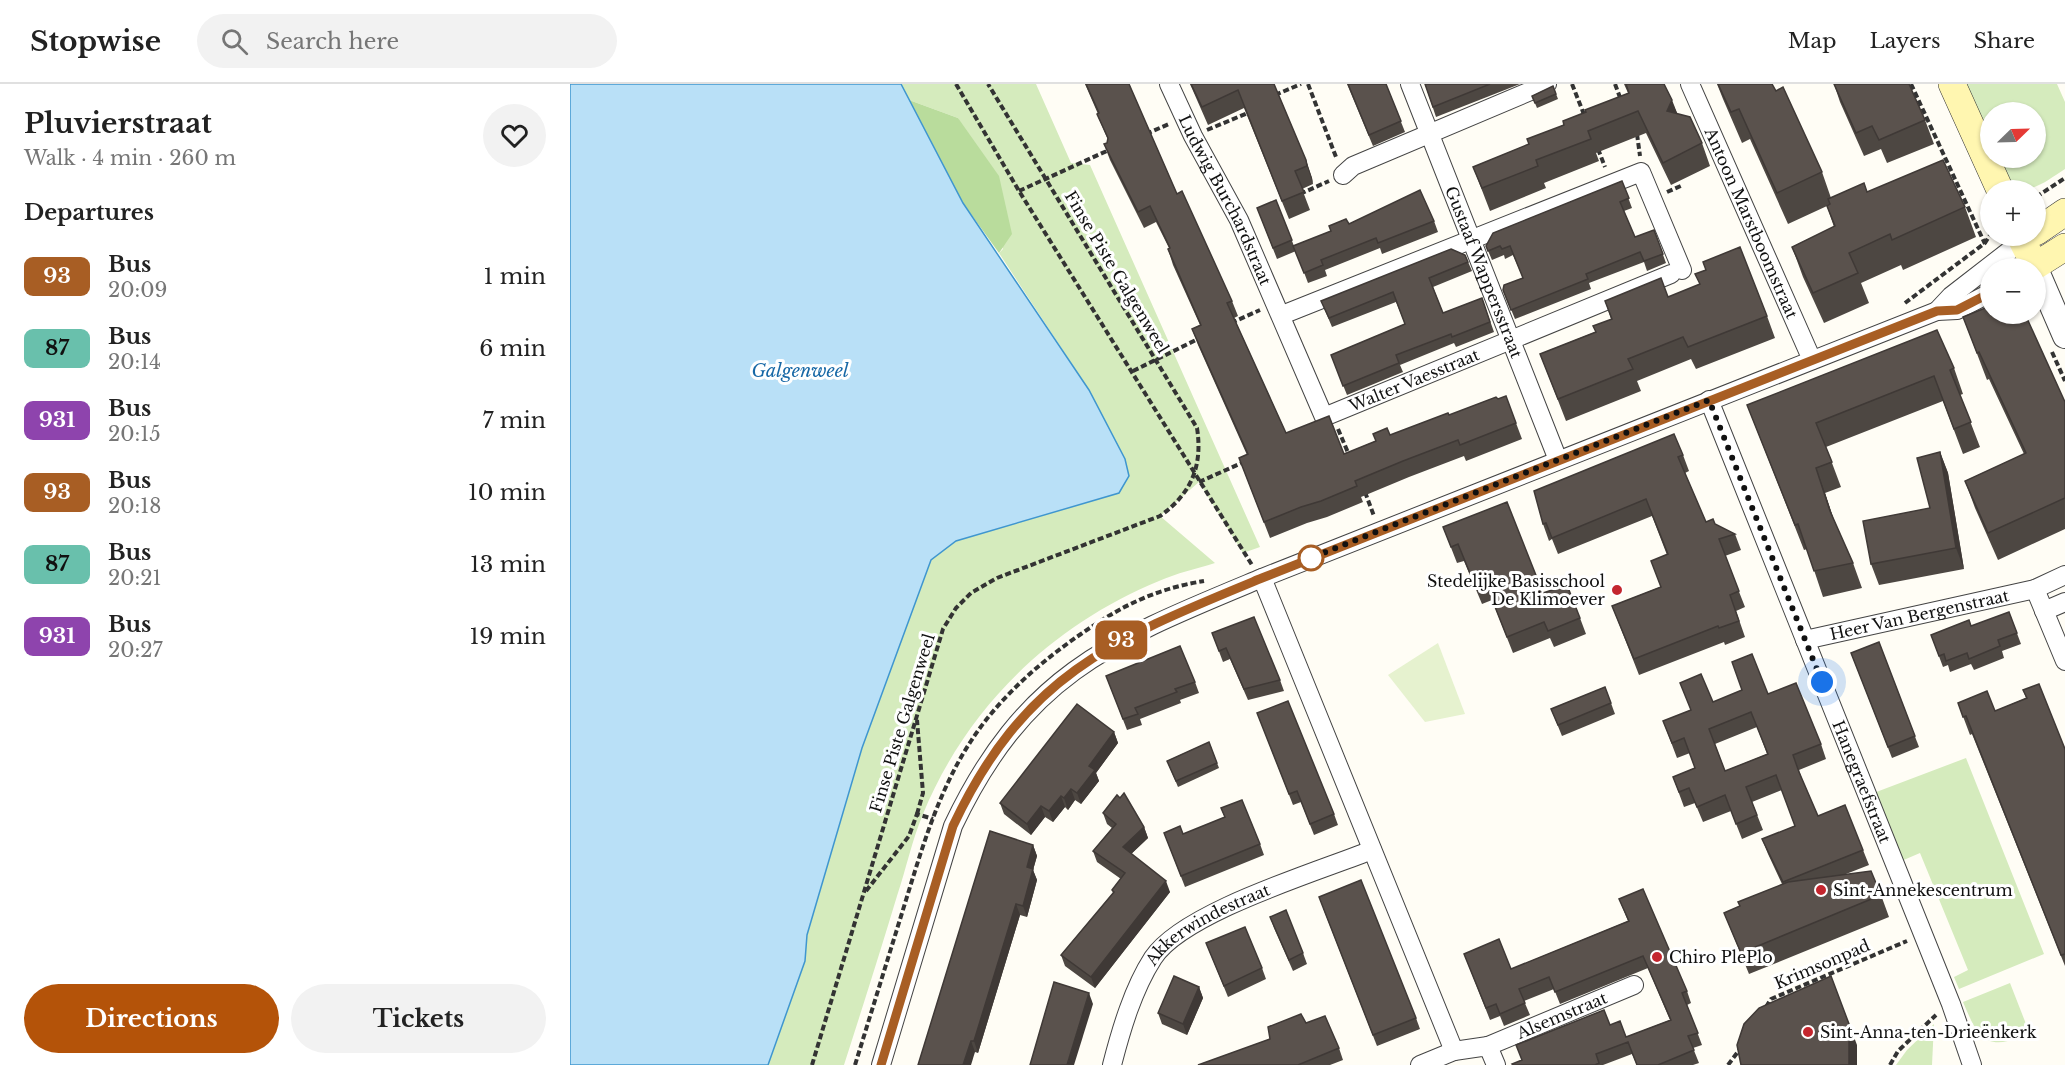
<!DOCTYPE html>
<meta charset="utf-8">
<style>
body{margin:0;font-family:"Libre Baskerville",serif;background:#f2f2f2;color:#222;height:100vh;display:flex;flex-direction:column;font-size:22px;white-space:nowrap}
*{box-sizing:border-box;margin:0}
p{font-size:20px;color:#767676}
.icon{flex:none;width:33px;height:33px;fill:none;stroke:currentColor;stroke-width:2;stroke-linecap:round;stroke-linejoin:round}
.map{position:relative;flex:1;overflow:hidden}
.panel{display:flex;flex-direction:column;background:#fff;width:570px}
.panel>*{flex:none}
.badge{padding:0 12px;border-radius:9px;font-size:21px;line-height:39px}
.needle{width:39px;rotate:67deg}
.controls{position:absolute;left:1410px;top:18px;display:grid;gap:12px}
.controls a{display:grid;place-items:center;width:66px;height:66px;border-radius:50%;background:#fff;box-shadow:0 2px 4px #0004;font-size:30px}
.you{position:absolute;width:30px;height:30px;margin:-15px;border:4px solid #fff;border-radius:50%;background:#1a73e8;box-shadow:0 0 0 9px #1a73e833}
.map>.badge{position:absolute;translate:-50% -50%;box-shadow:0 0 0 3px #fff}
h2{padding:0 24px;font-size:22px;line-height:54px}
.round{display:grid;place-items:center;flex:none;width:63px;height:63px;border-radius:32px;background:#f2f2f2}
.summary{display:flex;align-items:center;justify-content:space-between;height:102px;padding:0 24px}
h1{font-size:28px;font-weight:800;line-height:45px}
.button{display:flex;gap:12px;margin-top:auto;padding:12px 24px}
.button a{flex:1;height:69px;border-radius:36px;background:#b45309;color:#fff;font-size:24px;font-weight:800;line-height:69px;text-align:center}
.button a+a{background:#f2f2f2;color:#222}
ul{padding:0;list-style:none}
li{display:flex;align-items:center;gap:18px;height:72px;padding:0 24px}
li div{flex:1}
li b{display:block;font-size:22px}
li em{font-style:normal}
li .badge{min-width:66px;font-weight:700;text-align:center}
header{display:flex;align-items:center;gap:36px;box-sizing:border-box;height:84px;padding:0 30px;background:#fff;border-bottom:2px solid #e0e0e0}
header strong{font-size:28px}
nav{display:flex;gap:33px;margin-inline-start:auto;font-size:21px}
.search{width:420px;height:54px;background:#f2f2f2;display:flex;align-items:center;gap:15px;box-sizing:border-box;padding:0 21px;border-radius:33px;color:#767676;font-size:22px}
main{display:flex;flex:1;min-height:0}
.map>svg:first-child{display:block}
.green{fill:#d5ebbd}
.forest{fill:#b9dc9c}
.pitch{fill:#e6f2cf}
.water{fill:#b9e0f7;stroke:#3f96cf;stroke-width:1.5}
.lines{fill:none;stroke-linecap:round;stroke-linejoin:round}
.minor-casing{stroke:#444;stroke-width:20}
.tertiary-casing{stroke:#444;stroke-width:26}
.secondary-casing{stroke:#333;stroke-width:28}
.path{stroke:#333;stroke-width:4;stroke-dasharray:6 3;stroke-linecap:butt}
.minor{stroke:#fff;stroke-width:18}
.tertiary{stroke:#fff;stroke-width:24}
.secondary{stroke:#fff6b0;stroke-width:27}
.wall{fill:#4d4742;fill-rule:evenodd}
.shaded-wall{fill:#3f3936}
.building{fill:#5a524d;stroke:#3f3936;stroke-width:1.5;fill-rule:evenodd}
.line-casing{stroke:#fff;stroke-width:14}
.line{stroke:#a85e24;stroke-width:9}
.walk{stroke:#111;stroke-width:6;stroke-dasharray:0 10.8}
.stop-dot{fill:#fff;stroke:#a85e24;stroke-width:3}
.poi-dot{fill:#c4262e;stroke:#fff;stroke-width:2}
.labels{text-anchor:middle;dominant-baseline:central;stroke-width:6;stroke-linejoin:round;paint-order:stroke}
.street-label{font-size:16px;fill:#111;stroke:#fff}
.poi-label{font-size:16px;fill:#111;stroke:#fff;text-anchor:start}
.water-label{font-size:18px;font-style:italic;fill:#1768a6;stroke:#fff}
</style>
<header>
<strong>Stopwise</strong>
<div class="search"><svg class="icon" aria-label="search" viewBox="0 0 24 24"><circle cx="10" cy="10" r="6"/><path d="M15 15l6 6"/></svg>Search here</div>
<nav><a>Map</a><a>Layers</a><a>Share</a></nav>
</header>
<main>
<section class="panel">
<div class="summary"><div><h1>Pluvierstraat</h1><p>Walk · 4 min · 260 m</p></div><a class="round"><svg class="icon" aria-label="heart" viewBox="0 0 24 24"><path d="M12 20l-8-8c-3-5 5-10 8-4 3-6 11-1 8 4z"/></svg></a></div>
<h2>Departures</h2>
<ul>
<li><span class="badge" style="background:#a85e24;color:#fff">93</span><div><b>Bus</b><p>20:09</p></div><em>1 min</em></li>
<li><span class="badge" style="background:#69c0ac;color:#111">87</span><div><b>Bus</b><p>20:14</p></div><em>6 min</em></li>
<li><span class="badge" style="background:#8e44ad;color:#fff">931</span><div><b>Bus</b><p>20:15</p></div><em>7 min</em></li>
<li><span class="badge" style="background:#a85e24;color:#fff">93</span><div><b>Bus</b><p>20:18</p></div><em>10 min</em></li>
<li><span class="badge" style="background:#69c0ac;color:#111">87</span><div><b>Bus</b><p>20:21</p></div><em>13 min</em></li>
<li><span class="badge" style="background:#8e44ad;color:#fff">931</span><div><b>Bus</b><p>20:27</p></div><em>19 min</em></li>
</ul>
<div class="button"><a>Directions</a><a>Tickets</a></div>
</section>
<div class="map">
<svg width="1495" height="981" viewBox="0 0 1495 981">
<rect width="100%" height="100%" fill="#fffdf5"/>
<!-- green -->
<g class="green">
<path d="M331,0H466L501,79L520,81L690,463L673,469L629,398L590,432L645,479C626,485 607,489 589,497C482,541 397,623 353,730C342,756 336,785 327,812C310,868 292,925 274,981H198L235,877L237,851L292,664L361,475L386,457L549,409L519,306L429,169L433,165L388,34L339,16Z"/>
<path d="M1396,0H1487L1495,18V85C1479,95 1466,107 1446,106L1429,74H1466V28H1420V55Z"/>
<polygon points="1396,674 1474,870 1389,905 1384,893 1398,886 1350,769 1329,778 1301,710"/>
<path d="M1440,899L1456,940L1449,953C1413,969 1405,946 1393,918Z"/>
<polygon points="1364,940 1362,981 1326,981 1337,966"/>
</g>
<!-- forest -->
<polygon class="forest" points="339,16 388,34 429,92 442,150 429,169 393,119"/>
<!-- pitch -->
<polygon class="pitch" points="868,559 895,630 855,638 818,591"/>
<!-- water -->
<polygon class="water" points="0,0 331,0 393,119 519,306 555,375 559,392 549,409 386,457 361,476 292,664 237,851 235,877 198,981 0,981"/>
<g class="lines">
<defs>
<g id="minor">
<path id="s1" d="M599,0L623,52L669,136L754,333L1101,190"/>
<path id="s2" d="M840,0L988,376"/>
<path id="s3" d="M1120,0L1242,276"/>
<polyline points="773,91 783,82 977,0"/>
<polyline points="1367,227 1381,212 1452,157"/>
<polyline points="712,231 1071,88 1112,186"/>
<path id="s4" d="M1139,316L1381,920L1402,981"/>
<polyline points="692,494 884,967 918,962 926,981"/>
<polyline points="1465,505 1495,577"/>
<polyline points="1474,527 1495,518"/>
<path id="s5" d="M1235,556L1465,505L1495,491"/>
<path id="s6" d="M918,962L1064,901"/>
<path d="M311,981L383,742C456,588 543,556 692,494L1367,227L1387,226L1420,209"/>
<path id="s7" d="M542,981C551,946 563,905 583,874C613,828 747,788 802,766"/>
<polyline points="850,981 884,967"/>
</g>
<polyline id="tertiary" points="1466,185 1495,252"/>
<g id="secondary">
<polyline points="1382,0 1430,106"/>
<polyline points="1466,148 1495,128"/>
<polyline points="1450,152 1465,182 1495,163"/>
</g>
</defs>
<!-- minor casing -->
<use href="#minor" class="minor-casing"/>
<!-- tertiary casing -->
<use href="#tertiary" class="tertiary-casing"/>
<!-- secondary casing -->
<use href="#secondary" class="secondary-casing"/>
<!-- path -->
<g class="path">
<polyline points="386,0 449,107 682,481"/>
<polyline points="738,0 766,73"/>
<polyline points="1002,0 1015,33"/>
<polyline points="1045,0 1051,16"/>
<polyline points="1341,0 1415,160"/>
<polyline points="705,11 731,0"/>
<polyline points="637,46 680,28"/>
<polyline points="576,50 599,40"/>
<polyline points="1067,50 1070,72"/>
<polyline points="1028,65 1035,83"/>
<polyline points="449,107 539,66"/>
<polyline points="1097,108 1113,101"/>
<polyline points="730,110 759,97"/>
<polyline points="1466,113 1495,94"/>
<polyline points="1416,124 1420,151"/>
<polyline points="1335,219 1415,159 1420,151"/>
<polyline points="661,239 690,226"/>
<polyline points="1482,268 1495,297"/>
<polyline points="563,287 630,254"/>
<polyline points="768,345 779,371"/>
<polyline points="629,398 674,378"/>
<polyline points="795,408 804,432"/>
<polyline points="347,730 353,709 347,636"/>
<polyline points="296,807 339,752 347,730 363,735"/>
<polyline points="1196,923 1201,915 1337,857"/>
<path d="M242,981L373,545L386,524L401,509L427,494L590,432C621,410 633,382 627,344L418,0"/>
<path d="M285,981C302,926 319,871 336,816C353,761 369,706 401,657C428,615 470,578 511,550C551,522 585,505 634,497"/>
<polyline points="1158,981 1170,965"/>
<polyline points="1320,981 1328,967 1366,931"/>
</g>
<!-- minor -->
<use href="#minor" class="minor"/>
<!-- tertiary -->
<use href="#tertiary" class="tertiary"/>
<!-- secondary -->
<use href="#secondary" class="secondary"/>
</g>
<!-- wall -->
<g class="wall">
<polygon points="515,0 559,0 607,110 662,217 668,232 664,234 716,349 774,370 820,351 928,315 946,339 952,355 896,377 894,372 839,393 791,413 793,418 757,433 737,439 700,454 669,374 677,371 628,261 622,245 630,241 603,181 598,165 599,164 586,138 574,144 540,76 534,60 537,59 538,56 527,30 528,30"/>
<polygon points="620,0 704,0 736,76 742,94 743,100 732,105 740,126 719,135 674,24 638,41"/>
<polygon points="777,0 816,0 835,48 803,62"/>
<polygon points="855,0 950,0 866,33"/>
<polygon points="1054,0 1094,0 1107,29 1132,59 1140,82 1101,101 1076,49 1026,69 1029,77 974,99 976,104 920,127 903,83 959,60 1016,28 1058,9"/>
<polygon points="1147,0 1202,0 1252,88 1261,114 1297,108 1395,123 1406,153 1333,186 1331,181 1291,199 1299,219 1254,239 1233,193 1222,163 1264,143 1257,122 1218,140 1180,55 1172,59 1153,15"/>
<polygon points="1264,0 1355,36 1364,60 1317,79 1311,65 1294,72 1270,18"/>
<polygon points="983,2 988,15 967,24 962,12"/>
<polygon points="1052,97 1062,124 1054,127 1065,153 1084,146 1096,179 1077,187 1074,178 1019,199 1021,205 945,235 933,206 953,194 943,171 935,175 934,171 922,176 916,162"/>
<polygon points="706,116 724,162 779,140 864,137 868,148 812,170 810,164 755,186 757,192 738,199 726,167 707,175 687,124"/>
<polygon points="895,171 902,187 863,203 873,229 912,214 924,248 886,263 884,259 830,281 833,288 777,311 761,271 835,240 826,218 762,243 751,217"/>
<polygon points="1098,213 1197,232 1205,254 1126,285 1121,275 1067,297 1071,307 996,337 970,270 1025,248 1041,235 1035,217"/>
<polygon points="1393,233 1495,318 1495,445 1428,476 1405,424 1395,397 1454,370 1419,295 1417,296"/>
<polygon points="1384,284 1393,310 1390,311 1410,363 1393,370 1373,317 1256,363 1271,403 1255,409 1264,436 1283,479 1292,504 1253,513 1237,465 1234,466 1177,321"/>
<polygon points="1370,368 1378,389 1394,485 1309,501 1301,480 1360,424"/>
<polygon points="1113,371 1119,387 1115,389 1136,438 1145,440 1165,450 1171,466 1155,472 1175,523 1166,527 1175,553 1155,561 1154,558 1069,591 1042,522 1090,503 1097,471 1082,432 988,470 982,455 979,457 973,440"/>
<polygon points="873,443 1010,534 1016,550 984,563 980,554 943,569 922,516 912,520 894,477 887,479"/>
<polygon points="1439,528 1451,560 1432,567 1434,574 1404,586 1401,580 1380,588 1378,581 1373,583 1361,551 1401,542"/>
<polygon points="642,549 710,596 714,607 678,616 660,575 653,578"/>
<polygon points="1309,558 1349,663 1322,674 1281,569"/>
<polygon points="536,592 625,598 629,609 610,616 611,619 570,635 572,641 557,646"/>
<path d="M1110,599L1143,618L1198,610L1251,660L1256,675L1229,686L1232,695L1248,732L1293,766L1299,781L1276,790L1311,811L1319,833L1179,890L1154,829L1170,822L1212,800L1198,770L1192,755L1225,742L1212,706L1182,718L1193,746L1172,755L1161,727L1133,738L1125,719L1114,723L1103,693L1125,684L1120,669L1107,674L1093,637L1121,626ZM1187,643L1197,670L1155,687L1145,660Z"/>
<polygon points="1035,603 1045,630 992,652 981,625"/>
<polygon points="1453,606 1495,665 1495,882 1402,650 1400,651 1388,619 1425,627 1456,614"/>
<polygon points="687,629 764,730 768,741 744,751 731,718 723,721"/>
<polygon points="544,648 548,659 526,689 529,697 511,720 505,716 498,726 495,723 483,738 475,733 461,751 434,730 430,719"/>
<polygon points="639,658 649,684 608,703 597,677"/>
<polygon points="651,724 690,760 694,771 615,803 594,749 613,750 655,734"/>
<polygon points="533,729 574,743 578,754 561,770 600,808 525,904 495,882 491,871 543,809 542,806 551,795 527,778 523,767 542,744 537,740"/>
<polygon points="463,761 467,772 463,786 467,796 457,833 450,831 408,969 405,968 348,981"/>
<polygon points="1049,815 1117,907 1121,919 1117,921 1132,961 1123,964 1129,979 1123,981 1067,981 1062,970 1033,981 943,981 1040,941 1056,953 1100,936 1078,884 990,920 984,905 954,917 960,931 934,942 930,932 920,936 894,870 941,885 1058,837"/>
<polygon points="753,824 846,934 850,945 807,962"/>
<polygon points="700,833 733,869 737,880 723,887 704,844"/>
<polygon points="636,859 692,884 696,895 658,913"/>
<polygon points="629,903 633,914 617,951 592,940 588,929"/>
<polygon points="736,939 769,964 773,976 760,981 628,981 700,955"/>
</g>
<!-- shaded-wall -->
<g class="shaded-wall">
<polygon points="1102,16 1111,39 1097,27"/>
<polygon points="736,76 742,94 743,100 737,82"/>
<polygon points="1370,368 1378,389 1394,485 1386,464"/>
<polygon points="1246,384 1255,409 1269,452 1260,427"/>
<polygon points="544,648 548,659 526,689 529,697 511,720 507,709 519,682"/>
<polygon points="501,705 505,716 498,726 494,714"/>
<polygon points="491,712 495,723 483,738 479,727"/>
<polygon points="471,722 475,733 461,751 457,740"/>
<polygon points="574,743 578,754 557,774 553,763"/>
<polygon points="463,761 467,772 463,786 467,796 457,833 453,822 457,783"/>
<polygon points="596,797 600,808 525,904 521,893"/>
<polygon points="446,820 450,831 408,969 404,957"/>
<polygon points="629,903 633,914 617,951 613,940"/>
<polygon points="519,909 523,920 504,981 497,981"/>
<polygon points="1279,940 1287,961 1287,981 1279,981"/>
<polygon points="401,957 405,968 401,981 393,981"/>
</g>
<!-- building -->
<g class="building">
<polygon points="516,0 559,0 607,110 612,107 662,217 657,219 716,349 759,332 774,370 806,357 803,350 817,344 820,351 878,329 879,331 926,313 928,315 936,312 946,339 890,361 888,356 833,377 785,397 787,402 751,417 731,423 694,438 669,374 678,370 622,245 631,241 598,165 600,164 580,122 568,128 534,60 537,59 538,54 527,30 529,29"/>
<polygon points="621,0 704,0 736,76 737,82 725,87 734,108 712,117 668,6 632,23"/>
<polygon points="778,0 816,0 831,37 799,51"/>
<polygon points="855,0 920,0 863,23"/>
<polygon points="1056,0 1094,0 1102,16 1097,27 1120,33 1132,59 1093,79 1068,27 1018,47 1021,55 966,76 968,82 912,104 903,83 959,60 957,55 994,41 993,37 1016,28 1015,26 1059,9"/>
<polygon points="1148,0 1202,0 1206,7 1213,3 1252,88 1207,109 1169,25 1161,28"/>
<polygon points="1264,0 1339,0 1355,36 1309,56 1302,42 1286,49"/>
<polygon points="983,2 986,10 965,19 962,12"/>
<polygon points="1373,76 1395,123 1322,156 1320,150 1279,169 1288,189 1243,209 1222,163 1265,142 1257,122 1260,120 1258,115 1294,99 1297,108"/>
<polygon points="1052,97 1059,114 1050,118 1065,153 1084,146 1093,170 1074,177 1070,168 1016,190 1018,195 941,226 933,206 934,201 953,194 940,162 932,165 930,162 918,167 916,162 923,149"/>
<polygon points="850,106 864,137 808,159 806,154 751,176 753,181 734,189 723,162 761,147 759,142 776,135 779,140"/>
<polygon points="706,116 722,156 703,164 687,124"/>
<polygon points="1170,163 1197,232 1118,263 1113,253 1058,275 1063,285 988,315 970,270 1026,248 1023,242 1042,235 1035,217 1091,194 1098,213 1130,200 1125,190 1136,186 1133,178"/>
<polygon points="881,165 895,171 898,178 859,194 873,229 912,214 920,238 882,253 881,250 826,271 829,279 773,302 761,271 835,240 823,208 759,234 751,217"/>
<polygon points="1420,222 1420,230 1455,230 1495,318 1495,414 1418,449 1395,397 1456,369 1409,268 1407,269 1393,233"/>
<polygon points="1367,246 1384,284 1380,286 1401,338 1384,345 1364,292 1246,339 1262,378 1246,384 1260,427 1283,479 1244,487 1228,440 1225,441 1177,321"/>
<polygon points="1104,350 1113,371 1108,373 1136,438 1143,435 1145,440 1165,450 1149,455 1169,507 1160,511 1169,537 1149,544 1148,542 1064,575 1042,522 1091,503 1081,477 1098,470 1076,415 982,454 976,439 973,440 964,407"/>
<polygon points="1370,368 1386,464 1301,480 1293,437 1360,424 1347,374"/>
<polygon points="937,418 973,509 997,501 1010,534 978,547 974,538 937,553 916,500 906,504 888,460 881,463 873,443"/>
<polygon points="1439,528 1447,549 1428,556 1430,562 1399,575 1397,569 1376,577 1374,570 1369,572 1361,551 1399,536 1401,542"/>
<polygon points="684,533 710,596 674,605 656,564 649,567 642,549"/>
<polygon points="1309,558 1345,652 1318,663 1281,569"/>
<polygon points="610,562 625,598 605,605 607,608 565,624 568,630 553,635 536,592"/>
<path d="M1182,570L1198,610L1226,599L1251,660L1223,671L1229,688L1248,732L1275,721L1293,766L1213,798L1192,755L1225,742L1206,691L1176,703L1187,731L1166,740L1155,711L1127,723L1119,704L1109,708L1103,693L1125,684L1114,654L1102,659L1093,637L1121,626L1110,599L1131,590L1143,618L1172,606L1162,578ZM1181,628L1198,670L1155,687L1139,645Z"/>
<polygon points="1469,600 1495,665 1495,870 1491,871 1396,632 1393,633 1388,619 1417,607 1425,627 1457,614 1453,606"/>
<polygon points="1035,603 1041,619 988,641 981,625"/>
<polygon points="718,617 764,730 740,740 727,707 719,710 687,629"/>
<polygon points="507,620 544,648 519,682 525,686 507,709 501,705 494,714 491,712 479,727 471,722 457,740 430,719"/>
<polygon points="639,658 647,679 606,697 597,677"/>
<polygon points="554,709 574,743 553,763 596,797 521,893 491,871 544,808 542,806 555,789 523,767 546,740 533,729 547,711 550,714"/>
<polygon points="672,716 690,760 611,792 594,749 610,742 613,750 655,733 651,724"/>
<polygon points="420,747 463,761 457,783 463,785 453,822 446,820 404,957 401,957 393,981 348,981"/>
<polygon points="1301,787 1311,811 1171,869 1154,829 1170,822 1168,818 1218,798"/>
<polygon points="791,796 846,934 803,951 749,813"/>
<polygon points="1073,805 1117,907 1112,909 1128,949 1118,952 1124,966 1088,981 1067,981 1058,958 1026,970 1029,979 1025,981 943,981 942,980 952,976 946,961 1034,926 1040,941 1050,937 1056,953 1101,936 1073,872 985,908 979,893 949,905 955,919 930,930 926,920 916,924 894,870 929,855 941,885 1059,837 1049,815"/>
<polygon points="716,826 733,869 719,876 700,833"/>
<polygon points="675,843 692,884 654,902 636,859"/>
<polygon points="604,892 629,903 613,940 588,929"/>
<polygon points="1261,892 1279,940 1279,980 1282,981 1171,981 1167,961 1174,940 1189,924"/>
<polygon points="484,898 519,909 497,981 460,981"/>
<polygon points="731,930 736,939 755,932 769,964 728,981 628,981 700,955 698,943"/>
</g>
<g class="lines">
<defs>
<path id="line" d="M311,981L383,742C455,589 544,555 692,494L1367,227L1387,226L1420,209"/>
</defs>
<!-- line casing -->
<use href="#line" class="line-casing"/>
<!-- line -->
<use href="#line" class="line"/>
<!-- walk -->
<polyline class="walk" points="741,474 733,477 1139,316 1252,598"/>
</g>
<!-- markers -->
<circle class="stop-dot" cx="741" cy="474" r="12"/>
<g class="poi-dot">
<circle cx="1047" cy="506" r="6"/>
<circle cx="1251" cy="806" r="6"/>
<circle cx="1087" cy="873" r="6"/>
<circle cx="1238" cy="948" r="6"/>
</g>
<g class="labels">
<!-- street labels -->
<g class="street-label">
<text stroke="none"><textPath href="#s1" startOffset="129">Ludwig Burchardstraat</textPath></text>
<text stroke="none"><textPath href="#s3" startOffset="152">Antoon Marstboomstraat</textPath></text>
<text transform="translate(547 188) rotate(59)">Finse Piste Galgenweel</text>
<text stroke="none"><textPath href="#s2" startOffset="202">Gustaaf Wappersstraat</textPath></text>
<text stroke="none"><textPath href="#s1" startOffset="465">Walter Vaesstraat</textPath></text>
<text stroke="none"><textPath href="#s5" startOffset="117">Heer Van Bergenstraat</textPath></text>
<text transform="translate(332 639) rotate(-73)">Finse Piste Galgenweel</text>
<text stroke="none"><textPath href="#s4" startOffset="411">Hanegraefstraat</textPath></text>
<text stroke="none"><textPath href="#s7" startOffset="180">Akkerwindestraat</textPath></text>
<text transform="translate(1252 880) rotate(-23)">Krimsonpad</text>
<text stroke="none"><textPath href="#s6" startOffset="80">Alsemstraat</textPath></text>
</g>
<!-- poi labels -->
<g class="poi-label">
<text x="1035" y="497" text-anchor="end">Stedelijke Basisschool<tspan x="1035" dy="18">De Klimoever</tspan></text>
<text x="1263" y="806">Sint-Annekescentrum</text>
<text x="1099" y="873">Chiro PlePlo</text>
<text x="1250" y="948">Sint-Anna-ten-Drieënkerk</text>
</g>
<!-- water labels -->
<g class="water-label">
<text x="230" y="287">Galgenweel</text>
</g>
</g>
</svg>
<div class="controls">
<a><svg class="needle" viewBox="-14 -14 28 28"><path d="M0-13l5 13h-10z" fill="#e53935"/><path d="M0 13l5-13h-10z" fill="#767676"/></svg></a>
<a>+</a>
<a>−</a>
</div>
<div class="you" style="left:1252px;top:598px"></div>
<b class="badge" style="left:551px;top:556px;background:#a85e24;color:#fff">93</b>
</div>
</main>
